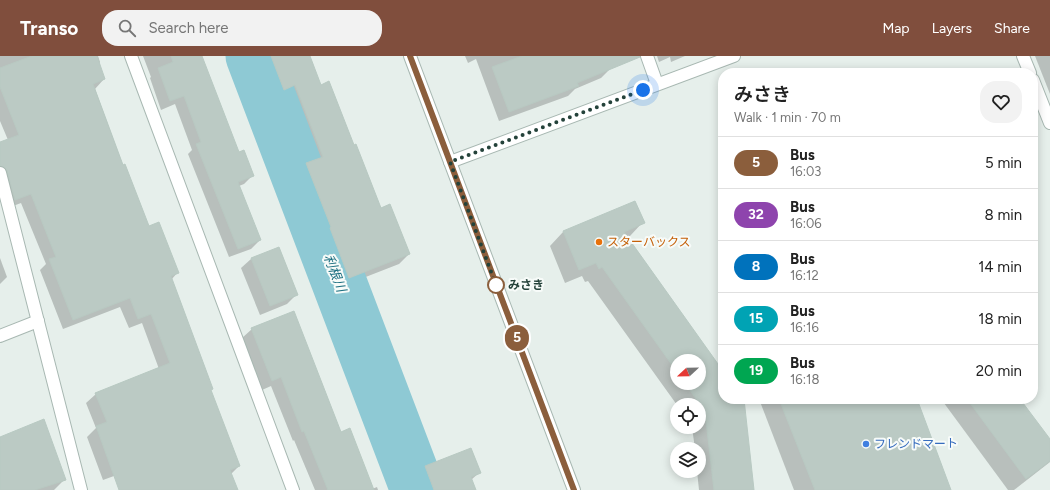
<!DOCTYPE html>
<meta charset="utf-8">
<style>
body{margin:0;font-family:Figtree,"Noto Sans JP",sans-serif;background:#f2f2f2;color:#222;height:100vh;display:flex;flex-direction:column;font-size:15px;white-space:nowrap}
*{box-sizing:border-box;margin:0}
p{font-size:13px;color:#767676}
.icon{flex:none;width:22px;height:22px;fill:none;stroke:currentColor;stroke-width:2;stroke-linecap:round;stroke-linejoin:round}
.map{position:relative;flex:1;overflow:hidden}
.details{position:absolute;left:718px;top:12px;width:320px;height:336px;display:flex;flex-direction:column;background:#fff;border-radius:16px;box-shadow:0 2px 10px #0003}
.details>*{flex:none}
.badge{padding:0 8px;border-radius:13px;font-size:14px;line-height:26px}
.needle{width:26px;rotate:248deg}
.buttons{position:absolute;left:670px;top:298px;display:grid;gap:8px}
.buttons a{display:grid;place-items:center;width:36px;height:36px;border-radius:50%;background:#fff;box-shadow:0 2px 10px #0003;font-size:20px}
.you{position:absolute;width:20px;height:20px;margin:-10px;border:3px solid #fff;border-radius:50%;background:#1a73e8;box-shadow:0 0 0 6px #1a73e833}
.map>.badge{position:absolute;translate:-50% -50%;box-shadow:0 0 0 2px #fff}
.round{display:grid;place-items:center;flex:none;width:42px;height:42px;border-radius:16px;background:#f2f2f2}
.headline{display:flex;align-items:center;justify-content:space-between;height:68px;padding:0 16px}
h1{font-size:19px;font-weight:600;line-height:30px}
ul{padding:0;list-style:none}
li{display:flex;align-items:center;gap:12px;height:52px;padding:0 16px;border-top:1px solid #e0e0e0}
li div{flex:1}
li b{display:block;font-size:15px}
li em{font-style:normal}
li .badge{min-width:44px;font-weight:700;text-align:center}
header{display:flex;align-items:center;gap:24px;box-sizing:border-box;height:56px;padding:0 20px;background:#804e3d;color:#fff}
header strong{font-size:19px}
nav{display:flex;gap:22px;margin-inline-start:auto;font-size:14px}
.search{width:280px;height:36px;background:#f2f2f2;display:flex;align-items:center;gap:10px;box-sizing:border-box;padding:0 14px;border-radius:16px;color:#767676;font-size:15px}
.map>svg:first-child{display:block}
.shadow{fill:#0003;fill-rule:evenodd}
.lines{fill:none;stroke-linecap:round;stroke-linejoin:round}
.river{stroke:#8ec9d4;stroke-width:55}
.building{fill:#bbcac4;stroke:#b8c9c2}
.minor-casing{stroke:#a8b8b2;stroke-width:14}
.minor{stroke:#fff;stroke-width:12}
.line-casing{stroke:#fff;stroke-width:9}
.line{stroke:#8b5e3c;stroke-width:6}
.walk{stroke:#24423a;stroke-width:4;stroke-dasharray:0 7.2}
.food-dot{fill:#e8710a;stroke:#f7fbf9;stroke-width:1.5}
.stop-dot{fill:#fff;stroke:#8b5e3c;stroke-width:2}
.shop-dot{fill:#3f7fe0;stroke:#f7fbf9;stroke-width:1.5}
.labels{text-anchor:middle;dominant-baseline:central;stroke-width:4;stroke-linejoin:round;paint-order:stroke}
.food-label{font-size:12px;fill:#c56008;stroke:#f7fbf9;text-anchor:start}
.stop-label{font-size:12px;font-weight:bold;fill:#24423a;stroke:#f7fbf9;text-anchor:start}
.shop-label{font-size:12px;fill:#366cbe;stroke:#f7fbf9;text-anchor:start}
.water-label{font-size:13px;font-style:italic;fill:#1c6f80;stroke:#f7fbf9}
</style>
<header>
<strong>Transo</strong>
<div class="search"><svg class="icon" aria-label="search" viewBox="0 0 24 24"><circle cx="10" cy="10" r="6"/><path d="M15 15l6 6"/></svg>Search here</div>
<nav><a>Map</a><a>Layers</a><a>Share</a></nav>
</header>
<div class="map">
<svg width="1050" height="434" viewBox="0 0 1050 434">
<rect width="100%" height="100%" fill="#e6efeb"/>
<!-- shadow -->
<g class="shadow">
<polygon points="0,0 98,0 100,6 99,8 104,23 95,33 123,110 149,172 178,216 171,224 210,335 239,410 230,419 236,434 151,434 169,400 103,424 87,381 96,372 86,347 96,338 159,313 142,267 129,272 120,251 63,273 40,214 46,208 21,147 5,153 0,133 0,88 8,84 0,65"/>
<polygon points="143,0 195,0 238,98 253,119 244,128 239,130 260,184 251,193 229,201 188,98 192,94 175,48 161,54 150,22 151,21"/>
<polygon points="257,0 309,0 320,30 353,90 381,153 409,198 399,208 340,231 320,182 322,181 297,118 307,108 312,106 285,39 274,43"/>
<polygon points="465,0 605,0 611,12 601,22 575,33 568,40 499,65 476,3 468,7"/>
<polygon points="657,0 685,0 671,6 670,1 659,6"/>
<polygon points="1035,0 1050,0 1050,38"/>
<path d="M635,146L643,166L630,180L627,181L723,317V343H741L753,434H699L697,415H699V393H695L692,371H699V349H677L588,225L585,226L582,220L565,227L550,190L563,176ZM677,305H699V327H677Z"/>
<polygon points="279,192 297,238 287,248 260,259 241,212 251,203"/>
<polygon points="0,202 7,221 0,228"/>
<polygon points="252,273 341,377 372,433 377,431 378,434 315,434 294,384 293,385 271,330 262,334 242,282"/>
<polygon points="759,343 916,343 950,434 794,434"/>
<polygon points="941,343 1018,343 1050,384 1050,406 1014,434 1008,434"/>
<polygon points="0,383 65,423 54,434 0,434"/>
<polygon points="471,393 480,416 471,424 475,434 421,434 416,421 425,411"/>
</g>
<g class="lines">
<!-- river -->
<polyline class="river" points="253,0 418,434"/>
</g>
<!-- building -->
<g class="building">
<polygon points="32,0 97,0 105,23 93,28 123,109 125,108 149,170 159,166 179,217 171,220 213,333 211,334 240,410 230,414 238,434 119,434 96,370 107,366 95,337 170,307 151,258 138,263 130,242 73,264 49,203 56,201 31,138 15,144 7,115 5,112 0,110 0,86 19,79 0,31 0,12"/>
<polygon points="171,0 202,0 239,96 244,94 254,120 238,126 261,184 238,193 196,88 201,86 184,40 170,45 158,12 173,6"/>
<polygon points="271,0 310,0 321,29 329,25 354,89 356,88 381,152 390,148 410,198 349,222 330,172 331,171 306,107 323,101 295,29 284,34"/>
<polygon points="522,0 640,0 640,1 577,27 579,30 509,56 492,11"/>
<polygon points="635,145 645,167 624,176 723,315 723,343 744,343 754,434 714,434 705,356 685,327 699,327 699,305 677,305 677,316 602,211 599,213 596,207 579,214 563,175"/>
<polygon points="279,191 298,239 270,250 251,202"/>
<polygon points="294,255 341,376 350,372 374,434 328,434 304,375 302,376 281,321 272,325 251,272"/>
<polygon points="779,343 917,343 951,434 815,434"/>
<polygon points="967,343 1020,343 1050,383 1050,405 1026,423"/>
<polygon points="44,363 66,424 35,434 0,434 0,381"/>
<polygon points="471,392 481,417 471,421 476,434 434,434 425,410"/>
</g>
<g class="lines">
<defs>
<g id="minor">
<polyline points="131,0 293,434"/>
<polyline points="410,0 574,434"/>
<polyline points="647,0 657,28"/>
<polyline points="1023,0 1030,17"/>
<polyline points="1033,24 1050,67"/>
<polyline points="450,106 734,0"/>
<polyline points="0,117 81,434"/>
<polyline points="0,280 38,265"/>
</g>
</defs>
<!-- minor casing -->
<use href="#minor" class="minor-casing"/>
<!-- minor -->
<use href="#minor" class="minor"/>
</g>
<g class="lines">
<defs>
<polyline id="line" points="410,0 574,434"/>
</defs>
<!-- line casing -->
<use href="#line" class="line-casing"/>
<!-- line -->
<use href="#line" class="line"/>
<!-- walk -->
<polyline class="walk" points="496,229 450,106 643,34"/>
</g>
<!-- markers -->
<circle class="food-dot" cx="599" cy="186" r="4"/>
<circle class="stop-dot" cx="496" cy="229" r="8"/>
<circle class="shop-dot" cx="866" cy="388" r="4"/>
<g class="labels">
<!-- food labels -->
<g class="food-label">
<text x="607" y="186">スターバックス</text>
</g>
<!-- stop labels -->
<g class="stop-label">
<text x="508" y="229">みさき</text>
</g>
<!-- shop labels -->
<g class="shop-label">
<text x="874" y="388">フレンドマート</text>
</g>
<!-- water labels -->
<g class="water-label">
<text transform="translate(335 217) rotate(69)">利根川</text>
</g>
</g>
</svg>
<div class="buttons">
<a><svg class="needle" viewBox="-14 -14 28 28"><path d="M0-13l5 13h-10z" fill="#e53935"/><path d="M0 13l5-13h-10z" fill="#767676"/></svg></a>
<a><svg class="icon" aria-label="locate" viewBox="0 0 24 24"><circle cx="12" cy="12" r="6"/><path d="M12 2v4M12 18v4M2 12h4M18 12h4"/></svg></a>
<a><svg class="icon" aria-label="layers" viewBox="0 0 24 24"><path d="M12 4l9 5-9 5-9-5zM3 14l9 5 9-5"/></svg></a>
</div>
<div class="you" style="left:643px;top:34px"></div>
<b class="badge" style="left:517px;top:282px;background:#8b5e3c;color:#fff">5</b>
<section class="details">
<div class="headline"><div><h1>みさき</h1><p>Walk · 1 min · 70 m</p></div><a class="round"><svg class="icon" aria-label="heart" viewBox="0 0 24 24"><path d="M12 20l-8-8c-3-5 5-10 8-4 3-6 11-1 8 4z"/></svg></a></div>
<ul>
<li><span class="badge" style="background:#8b5e3c;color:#fff">5</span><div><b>Bus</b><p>16:03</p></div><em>5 min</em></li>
<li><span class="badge" style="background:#8e44ad;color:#fff">32</span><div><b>Bus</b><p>16:06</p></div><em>8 min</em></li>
<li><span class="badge" style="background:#0072bc;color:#fff">8</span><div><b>Bus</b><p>16:12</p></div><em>14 min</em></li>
<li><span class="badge" style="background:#00a3b4;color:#fff">15</span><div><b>Bus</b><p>16:16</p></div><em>18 min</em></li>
<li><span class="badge" style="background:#00a651;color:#fff">19</span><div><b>Bus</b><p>16:18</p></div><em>20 min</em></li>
</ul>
</section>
</div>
